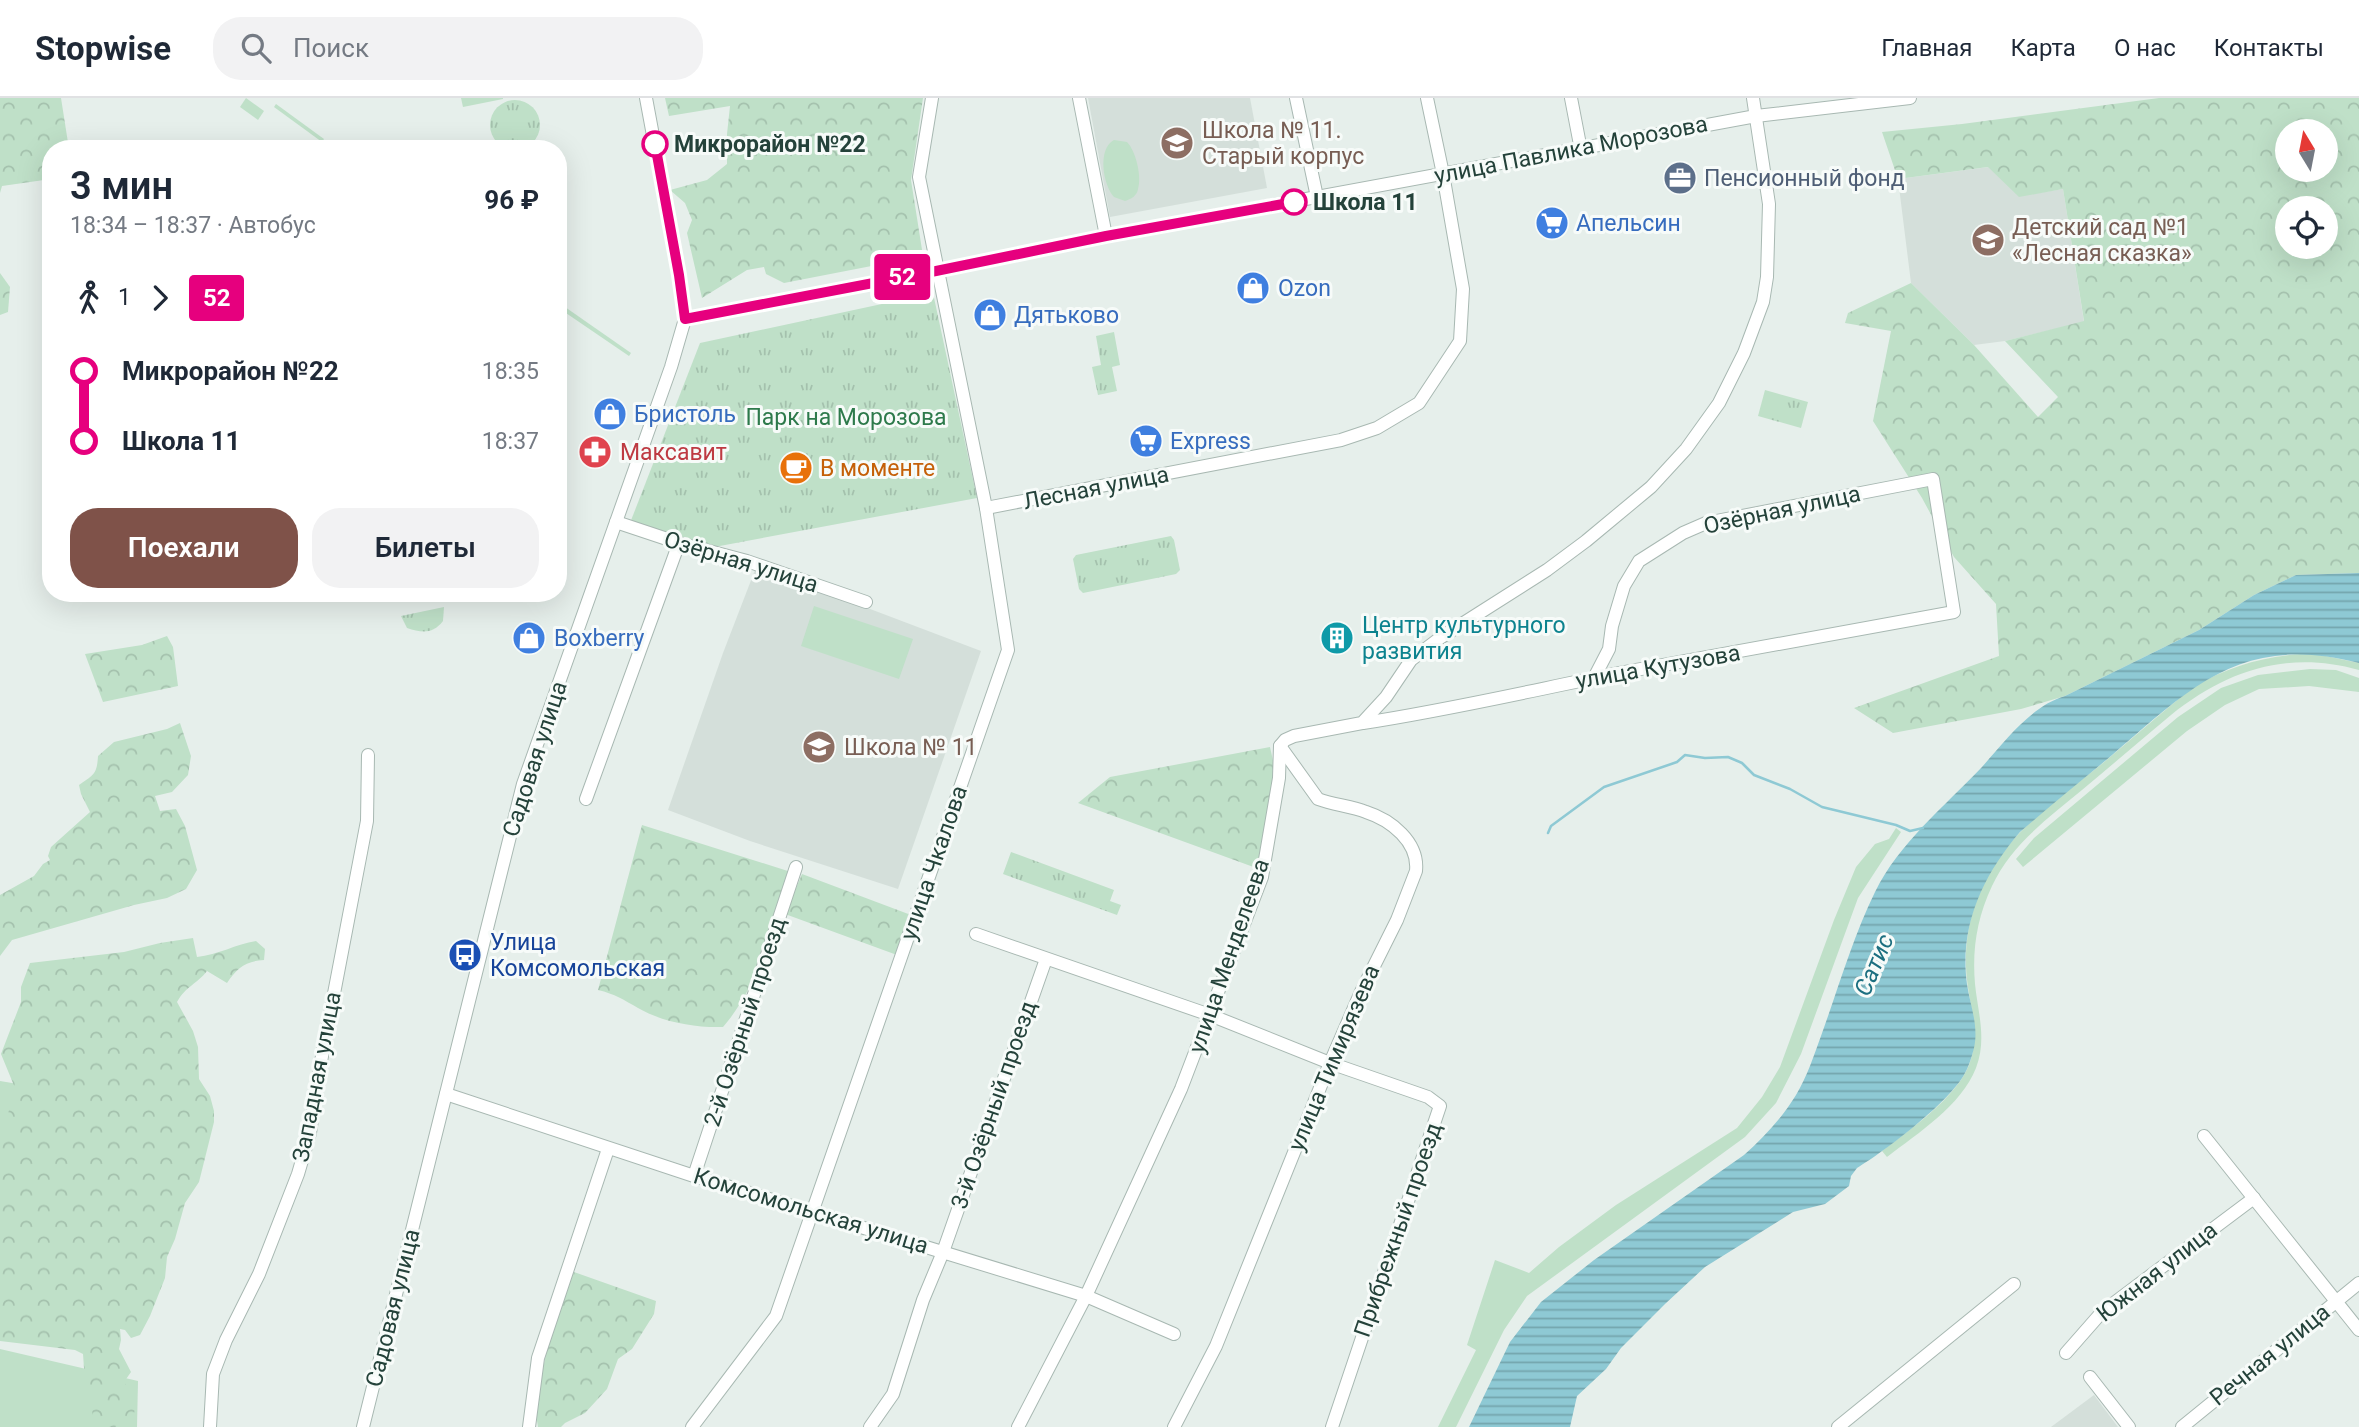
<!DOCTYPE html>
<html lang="ru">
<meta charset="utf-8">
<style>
body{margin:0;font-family:Roboto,sans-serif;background:#f2f2f3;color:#1f2937;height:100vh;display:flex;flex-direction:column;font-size:26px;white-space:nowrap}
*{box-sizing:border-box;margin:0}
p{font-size:23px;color:#747a83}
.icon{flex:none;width:38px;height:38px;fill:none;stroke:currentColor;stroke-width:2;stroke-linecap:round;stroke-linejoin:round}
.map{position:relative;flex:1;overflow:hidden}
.details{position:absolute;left:42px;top:42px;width:525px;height:462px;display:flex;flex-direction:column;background:#fff;border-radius:28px;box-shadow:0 7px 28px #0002}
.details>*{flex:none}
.badge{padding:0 14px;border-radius:5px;font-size:24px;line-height:46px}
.needle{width:46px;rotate:350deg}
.buttons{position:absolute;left:2275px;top:21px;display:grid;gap:14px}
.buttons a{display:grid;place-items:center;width:63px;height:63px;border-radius:50%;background:#fff;box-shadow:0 7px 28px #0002;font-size:35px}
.map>.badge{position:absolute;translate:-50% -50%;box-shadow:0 0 0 4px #fff}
.legs{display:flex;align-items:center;gap:10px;height:77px;padding:0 28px;font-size:23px}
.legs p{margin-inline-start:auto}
.head{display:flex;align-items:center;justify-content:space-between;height:119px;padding:0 28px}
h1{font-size:38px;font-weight:600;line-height:52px}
.cta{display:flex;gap:14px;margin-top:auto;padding:14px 28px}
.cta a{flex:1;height:80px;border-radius:28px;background:#7f5249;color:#fff;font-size:28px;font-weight:600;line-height:80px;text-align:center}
.cta a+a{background:#f2f2f3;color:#1f2937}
ul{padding:0 28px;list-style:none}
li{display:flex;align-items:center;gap:24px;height:70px;font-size:26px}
li i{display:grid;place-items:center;width:10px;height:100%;margin:0 9px;background:currentColor}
li i::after{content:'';width:18px;height:18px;margin:-9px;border:5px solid;border-radius:50%;background:#fff}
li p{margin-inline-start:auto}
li:first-child i{background:linear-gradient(#0000 50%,currentColor 0)}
li:last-child i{background:linear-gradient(currentColor 50%,#0000 0)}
header{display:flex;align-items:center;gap:42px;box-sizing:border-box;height:98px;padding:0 35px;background:#fff;border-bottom:2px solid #e0e1e3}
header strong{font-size:33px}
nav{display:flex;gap:38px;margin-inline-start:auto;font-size:24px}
.search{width:490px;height:63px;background:#f2f2f3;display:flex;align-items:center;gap:18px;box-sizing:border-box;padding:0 24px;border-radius:28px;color:#747a83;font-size:26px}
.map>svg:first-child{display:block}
.built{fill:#d4dfda}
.green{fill:#bfe0c8}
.forest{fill:url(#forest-crowns);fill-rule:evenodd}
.park{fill:url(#park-tufts)}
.water{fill:url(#water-rules)}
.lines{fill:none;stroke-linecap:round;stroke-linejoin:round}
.stream{stroke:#8ec9d4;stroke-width:2.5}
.minor-casing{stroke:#a8b8b2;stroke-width:14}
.minor{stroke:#fff;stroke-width:12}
.line-1-casing{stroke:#fff;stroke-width:16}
.line-1{stroke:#e6007e;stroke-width:10}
.stop-1-dot{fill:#fff;stroke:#e6007e;stroke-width:3.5}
.labels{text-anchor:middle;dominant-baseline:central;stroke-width:6;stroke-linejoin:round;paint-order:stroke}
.education-label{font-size:23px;fill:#785e54;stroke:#f7fbf9;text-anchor:start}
.stop-label{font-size:23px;font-weight:bold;fill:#24423a;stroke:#f7fbf9;text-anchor:start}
.street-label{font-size:23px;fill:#24423a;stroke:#f7fbf9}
.service-label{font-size:23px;fill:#4e5e75;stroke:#f7fbf9;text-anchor:start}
.shop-label{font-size:23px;fill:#366cbe;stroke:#f7fbf9;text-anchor:start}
.park-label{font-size:23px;fill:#2d7a4b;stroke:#f7fbf9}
.health-label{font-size:23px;fill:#be3a42;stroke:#f7fbf9;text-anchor:start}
.food-label{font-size:23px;fill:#c56008;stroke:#f7fbf9;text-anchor:start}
.culture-label{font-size:23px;fill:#0d838f;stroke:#f7fbf9;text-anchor:start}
.transit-label{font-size:23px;fill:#164399;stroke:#f7fbf9;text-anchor:start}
.water-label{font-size:24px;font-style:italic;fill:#1c6f80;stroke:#f7fbf9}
</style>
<header>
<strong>Stopwise</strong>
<div class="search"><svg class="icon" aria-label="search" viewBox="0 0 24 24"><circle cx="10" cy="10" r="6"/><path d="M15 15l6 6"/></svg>Поиск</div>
<nav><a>Главная</a><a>Карта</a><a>О нас</a><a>Контакты</a></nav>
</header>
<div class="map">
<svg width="2359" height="1329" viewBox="0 0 2359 1329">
<defs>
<pattern id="forest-crowns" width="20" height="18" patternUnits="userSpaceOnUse" patternTransform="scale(1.75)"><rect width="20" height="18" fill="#bfe0c8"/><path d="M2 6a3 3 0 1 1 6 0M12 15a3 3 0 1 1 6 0" fill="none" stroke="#a4c1ad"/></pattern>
<pattern id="park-tufts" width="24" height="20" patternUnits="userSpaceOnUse" patternTransform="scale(1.75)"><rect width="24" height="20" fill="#bfe0c8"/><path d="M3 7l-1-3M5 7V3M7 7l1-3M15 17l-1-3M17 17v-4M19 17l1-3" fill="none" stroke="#a4c1ad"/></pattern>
<pattern id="water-rules" width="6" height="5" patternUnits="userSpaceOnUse" patternTransform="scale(1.75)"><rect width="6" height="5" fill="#8ec9d4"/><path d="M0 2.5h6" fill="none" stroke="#74a5ad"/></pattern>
</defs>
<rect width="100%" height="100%" fill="#e6efeb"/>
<!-- built -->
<g class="built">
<polygon points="1088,0 1250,0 1267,90 1110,119"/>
<polygon points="1989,69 2019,98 2063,91 2084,224 2005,243 1974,247 1911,185 1898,81"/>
<polygon points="755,472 820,492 981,553 898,791 750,743 668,712 723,555"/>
<polygon points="2094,1297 2118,1329 2051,1329"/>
</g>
<!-- green -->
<g class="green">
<polygon points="246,0 264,13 258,22 240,9"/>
<polygon points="461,0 503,0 503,1 463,9"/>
<polygon points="276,6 324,41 322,44 274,9"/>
<path d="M1114,42L1127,44C1136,53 1142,79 1138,91C1137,98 1131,101 1125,103L1114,99C1103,87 1097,51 1114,42Z"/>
<polygon points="565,209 631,255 629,258 563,213"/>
<polygon points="814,508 913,541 899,581 801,548"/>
<path d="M2300,556L2321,557L2359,565V572C2288,552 2227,572 2171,617C2141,642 2112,667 2082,692C2047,721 2011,747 1992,788C1977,820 1972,851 1975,886C1978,915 1987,941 1976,970C1961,1008 1918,1035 1887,1059L1882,1053C1908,1033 1947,1006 1964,977C1985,942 1967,906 1966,868C1965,843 1970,818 1979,795C2002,738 2057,702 2103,665C2133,640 2162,614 2193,589C2228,569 2260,559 2300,556Z"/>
<polygon points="2310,571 2336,572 2359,580 2359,594 2309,588 2259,591 2225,607 2187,633 2023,769 2016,761 2034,740 2178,619 2221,590 2258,577"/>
<polygon points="1896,730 1901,734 1858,800 1801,956 1776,1005 1745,1039 1527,1198 1504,1232 1456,1329 1438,1329 1476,1252 1467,1247 1495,1162 1529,1175 1559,1149 1616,1107 1737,1030 1762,999 1780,969 1834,822 1856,769 1875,746 1889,741"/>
<polygon points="0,983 30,988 0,1120"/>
<polygon points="0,1251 138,1283 137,1329 0,1329"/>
</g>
<!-- forest -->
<g class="forest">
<polygon points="0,0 61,0 69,51 51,51 51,81 2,88 0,95"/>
<polygon points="665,0 923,0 911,82 923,158 784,185 766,176 764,169 747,172 702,200 687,135 692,122 685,105 670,92 707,82 727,66 727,36 730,8 669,18"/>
<path d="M2159,0H2359V475L2296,477L2254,497L2199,532L2065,598L2021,611L1893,635L1854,610L1999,558L1996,506L1954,459L1922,400L1873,323L1891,233L1845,225L1848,215L1911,185L1974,247L2038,319L2058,299L2005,243L2084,223L2063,91L2019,99L1988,69L1898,81L1882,34L1962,26ZM2287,33H2326V72H2287ZM2287,110H2326V149H2287Z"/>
<polygon points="0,175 10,189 8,214 0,217"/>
<polygon points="167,538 173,549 178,588 103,604 85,556 142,547"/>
<path d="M180,625L191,658L188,677L172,694L155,698L160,713L176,711L185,728L197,772L186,791L167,800L134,807L12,842L0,858V797L34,778L43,766L50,762L48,758L51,749L90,714L81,696L79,687C93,677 97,677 98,658L114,644L167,631Z"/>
<polygon points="1270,649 1277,681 1259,771 1078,705 1110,679"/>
<path d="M642,727L791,774C773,826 760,887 723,929C695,930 662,924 638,910C624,902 615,896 598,892Z"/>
<polygon points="802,776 911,817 897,857 785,816"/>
<path d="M193,840L197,859C218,857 236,846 256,843L265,851L264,862C245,863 237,870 227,885L207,873C197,886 186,888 177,904L193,933L198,949L199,981L210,998L214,1013V1024L199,1084L185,1105L175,1141L167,1159L165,1180L150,1218L140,1237L131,1240L125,1232L120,1231L121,1242L119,1251L131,1274L124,1284L136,1303L134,1316L115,1329H91C93,1317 92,1307 94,1295L85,1284L83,1256L75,1252L0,1243V1045L15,990L1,956L21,904V889L30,865L124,854L160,845Z"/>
<path d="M574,1174L656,1203L654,1216L632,1251L618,1261L607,1291L585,1315L565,1325L561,1329H538L536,1317C542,1268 552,1219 574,1174Z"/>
</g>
<!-- park -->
<g class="park">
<circle cx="515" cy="27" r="25"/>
<polygon points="933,195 977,400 693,453 630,425 700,245"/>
<polygon points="1114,234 1120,267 1112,269 1117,293 1098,297 1092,269 1101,267 1096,238"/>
<polygon points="1765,292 1808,304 1801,330 1758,318"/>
<polygon points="1171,438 1174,442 1180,472 1176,476 1083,495 1079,491 1073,461 1076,457"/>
<path d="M444,509L443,523C433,536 422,535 407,530L401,518Z"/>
<polygon points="1011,754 1114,792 1110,803 1121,807 1117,817 1003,776"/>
</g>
<!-- water -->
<path class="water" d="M2359,475V565C2243,535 2192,588 2111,658C2081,683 2050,708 2020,734C1983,777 1959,828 1967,886C1970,907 1979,928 1974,950C1972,958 1969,968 1965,975C1951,1003 1884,1054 1857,1070L1851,1078L1849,1088L1825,1106L1793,1114L1705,1169L1665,1206L1621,1250L1606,1271L1577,1298L1570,1329H1469L1510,1244L1541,1204L1594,1162L1744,1057C1764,1039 1782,1020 1796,997C1807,979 1814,957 1821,938C1838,891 1853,839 1875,794C1899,745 1945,708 1982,669C2005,643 2031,608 2065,598L2199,532L2254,497L2296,477Z"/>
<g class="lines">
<!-- stream -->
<polyline class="stream" points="1548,735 1551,728 1604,689 1677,664 1685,657 1705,660 1728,659 1742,665 1754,677 1790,691 1822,709 1896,727 1910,733 1923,730"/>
<defs>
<g id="minor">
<polyline points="1079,0 1106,138"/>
<polyline points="1296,0 1317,99"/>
<polyline points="1571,0 1581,52"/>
<polyline points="685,221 936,173 1106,138 1756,18 1910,0"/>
<polyline points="986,410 1341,342 1377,330 1419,305 1460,243 1463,191 1443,76 1427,0"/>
<polyline points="616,424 679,445 747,463 866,504"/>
<path d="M1363,625C1449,612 1534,592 1619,575L1954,514L1933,381L1706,425L1683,435L1639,463L1624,488L1612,528L1609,551L1594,580"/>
<polyline points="586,701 679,445"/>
<polyline points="976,836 1210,917 1330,965 1428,999 1440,1008 1332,1329"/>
<polyline points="446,996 694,1078 1086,1198 1174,1236"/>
<polyline points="2204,1038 2359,1232"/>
<polyline points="694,1078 796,769"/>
<polyline points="2066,1255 2102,1214 2254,1100"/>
<polyline points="2090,1279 2129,1329"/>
<polyline points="210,1329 213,1276 226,1242 259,1176 298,1076 310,1035 319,974 367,723 368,657"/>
<polyline points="363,1329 523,686 671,269 685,221 679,177 646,0"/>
<polyline points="529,1329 538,1260 608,1051"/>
<polyline points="692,1329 776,1218 1008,552 986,410 919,79 932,0"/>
<polyline points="870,1329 893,1296 923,1202 943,1154 1046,861"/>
<polyline points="1018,1329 1086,1198 1181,991 1262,779 1279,680 1280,648 1285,642 1294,638 1362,625 1386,599 1411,562 1440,540 1547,472 1586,443 1651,389 1686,351 1719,305 1744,255 1763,204 1767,179 1769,106 1753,0"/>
<path d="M1174,1329L1216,1248L1330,965L1360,896L1397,822L1416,773C1419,744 1391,722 1366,714C1351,708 1334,707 1318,701L1280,648"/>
<polyline points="1838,1329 2014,1186"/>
<polyline points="2182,1329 2359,1185"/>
</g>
</defs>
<!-- minor casing -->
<use href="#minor" class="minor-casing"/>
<!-- minor -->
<use href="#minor" class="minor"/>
</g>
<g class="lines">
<defs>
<polyline id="line-1" points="655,46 679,177 685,221 936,173 1106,138 1294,104"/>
</defs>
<!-- line-1 casing -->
<use href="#line-1" class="line-1-casing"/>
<!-- line-1 -->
<use href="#line-1" class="line-1"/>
</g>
<!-- icons -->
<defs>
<symbol id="school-disc" viewBox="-11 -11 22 22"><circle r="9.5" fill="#8d6e63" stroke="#f7fbf9"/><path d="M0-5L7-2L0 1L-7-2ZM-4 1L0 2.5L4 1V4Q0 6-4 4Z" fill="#fff"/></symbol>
<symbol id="office-disc" viewBox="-11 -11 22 22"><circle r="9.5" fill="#5c6f8a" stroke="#f7fbf9"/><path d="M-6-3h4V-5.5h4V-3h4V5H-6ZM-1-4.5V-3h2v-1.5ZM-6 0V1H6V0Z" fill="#fff"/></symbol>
<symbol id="supermarket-disc" viewBox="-11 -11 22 22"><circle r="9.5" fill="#3f7fe0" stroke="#f7fbf9"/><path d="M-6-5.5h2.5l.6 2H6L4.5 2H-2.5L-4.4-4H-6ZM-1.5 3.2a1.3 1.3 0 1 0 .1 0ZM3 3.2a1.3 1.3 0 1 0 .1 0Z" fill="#fff"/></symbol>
<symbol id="shop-disc" viewBox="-11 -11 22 22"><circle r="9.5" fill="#3f7fe0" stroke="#f7fbf9"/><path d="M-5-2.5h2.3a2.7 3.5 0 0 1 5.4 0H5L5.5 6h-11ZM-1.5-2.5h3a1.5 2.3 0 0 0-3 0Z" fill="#fff"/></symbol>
<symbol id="pharmacy-disc" viewBox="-11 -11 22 22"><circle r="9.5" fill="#e0444e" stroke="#f7fbf9"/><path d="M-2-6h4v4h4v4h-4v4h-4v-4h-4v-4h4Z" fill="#fff"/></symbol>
<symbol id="cafe-disc" viewBox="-11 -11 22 22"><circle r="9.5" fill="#e8710a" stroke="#f7fbf9"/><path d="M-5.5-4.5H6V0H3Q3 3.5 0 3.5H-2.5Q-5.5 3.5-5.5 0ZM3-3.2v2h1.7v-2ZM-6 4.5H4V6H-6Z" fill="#fff"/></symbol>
<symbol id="building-disc" viewBox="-11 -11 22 22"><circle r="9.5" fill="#0f9aa8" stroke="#f7fbf9"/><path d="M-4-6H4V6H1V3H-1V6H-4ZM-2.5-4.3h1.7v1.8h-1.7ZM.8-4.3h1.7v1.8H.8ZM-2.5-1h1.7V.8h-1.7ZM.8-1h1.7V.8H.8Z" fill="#fff"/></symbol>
<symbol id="bus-disc" viewBox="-11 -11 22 22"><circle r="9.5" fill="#1a4fb4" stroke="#f7fbf9"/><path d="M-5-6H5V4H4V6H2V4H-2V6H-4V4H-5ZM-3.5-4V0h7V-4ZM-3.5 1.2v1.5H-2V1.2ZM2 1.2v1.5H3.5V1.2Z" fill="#fff"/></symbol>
</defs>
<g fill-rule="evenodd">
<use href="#school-disc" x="1158" y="26" width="38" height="38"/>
<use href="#office-disc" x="1661" y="61" width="38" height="38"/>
<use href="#supermarket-disc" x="1533" y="106" width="38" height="38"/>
<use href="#school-disc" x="1969" y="123" width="38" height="38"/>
<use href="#shop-disc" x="1234" y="171" width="38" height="38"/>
<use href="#shop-disc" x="971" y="198" width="38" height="38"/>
<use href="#shop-disc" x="591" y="297" width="38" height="38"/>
<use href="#supermarket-disc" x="1127" y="324" width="38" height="38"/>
<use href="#pharmacy-disc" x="576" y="335" width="38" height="38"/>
<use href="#cafe-disc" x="777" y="351" width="38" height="38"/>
<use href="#shop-disc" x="510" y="521" width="38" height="38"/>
<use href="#building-disc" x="1318" y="521" width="38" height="38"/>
<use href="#school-disc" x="800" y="630" width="38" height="38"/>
<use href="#bus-disc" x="446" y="838" width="38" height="38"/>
</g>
<!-- markers -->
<g class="stop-1-dot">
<circle cx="655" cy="46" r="12"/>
<circle cx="1294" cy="104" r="12"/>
</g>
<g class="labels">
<!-- education labels -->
<g class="education-label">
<text x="1202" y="32">Школа № 11.<tspan x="1202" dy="26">Старый корпус</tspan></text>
<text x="2012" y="129">Детский сад №1<tspan x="2012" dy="26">«Лесная сказка»</tspan></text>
<text x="844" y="649">Школа № 11</text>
</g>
<!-- stop labels -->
<g class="stop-label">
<text x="674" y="46">Микрорайон №22</text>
<text x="1313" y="104">Школа 11</text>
</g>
<!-- street labels -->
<g class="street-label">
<text transform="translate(1571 52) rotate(-11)">улица Павлика Морозова</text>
<text transform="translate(1096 390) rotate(-11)">Лесная улица</text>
<text transform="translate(1782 412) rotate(-12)">Озёрная улица</text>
<text transform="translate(741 464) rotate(17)">Озёрная улица</text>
<text transform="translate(1658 569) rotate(-10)">улица Кутузова</text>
<text transform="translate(535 661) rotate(-72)">Садовая улица</text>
<text transform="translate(934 765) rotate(-71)">улица Чкалова</text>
<text transform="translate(1229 858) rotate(-71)">улица Менделеева</text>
<text transform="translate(745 924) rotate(-72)">2-й Озёрный проезд</text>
<text transform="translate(1334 960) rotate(-67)">улица Тимирязева</text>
<text transform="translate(317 979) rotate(-79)">Западная улица</text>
<text transform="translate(994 1007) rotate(-71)">3-й Озёрный проезд</text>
<text transform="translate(811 1113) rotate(17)">Комсомольская улица</text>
<text transform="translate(1398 1132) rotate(-71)">Прибрежный проезд</text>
<text transform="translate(2157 1174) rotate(-38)">Южная улица</text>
<text transform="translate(393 1210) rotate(-76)">Садовая улица</text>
<text transform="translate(2270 1257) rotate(-39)">Речная улица</text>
</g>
<!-- service labels -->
<g class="service-label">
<text x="1704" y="80">Пенсионный фонд</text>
</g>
<!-- shop labels -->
<g class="shop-label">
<text x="1576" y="125">Апельсин</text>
<text x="1278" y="190">Ozon</text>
<text x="1014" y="217">Дятьково</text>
<text x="634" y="316">Бристоль</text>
<text x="1170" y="343">Express</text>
<text x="554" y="540">Boxberry</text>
</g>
<!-- park labels -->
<g class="park-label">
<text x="846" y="319">Парк на Морозова</text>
</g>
<!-- health labels -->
<g class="health-label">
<text x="620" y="354">Максавит</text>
</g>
<!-- food labels -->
<g class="food-label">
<text x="820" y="370">В моменте</text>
</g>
<!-- culture labels -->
<g class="culture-label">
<text x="1362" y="527">Центр культурного<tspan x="1362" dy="26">развития</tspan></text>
</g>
<!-- transit labels -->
<g class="transit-label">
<text x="490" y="844">Улица<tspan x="490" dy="26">Комсомольская</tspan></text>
</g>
<!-- water labels -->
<g class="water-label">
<text transform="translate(1874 867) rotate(-67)">Сатис</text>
</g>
</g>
</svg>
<div class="buttons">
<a><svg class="needle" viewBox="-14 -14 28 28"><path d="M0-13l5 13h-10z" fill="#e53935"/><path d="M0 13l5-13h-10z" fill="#747a83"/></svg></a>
<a><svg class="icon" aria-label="locate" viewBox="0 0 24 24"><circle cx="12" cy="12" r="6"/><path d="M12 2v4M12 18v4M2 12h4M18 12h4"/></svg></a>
</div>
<b class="badge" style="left:902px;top:179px;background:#e6007e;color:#fff">52</b>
<section class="details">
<div class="head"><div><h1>3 мин</h1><p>18:34 – 18:37 · Автобус</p></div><b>96 ₽</b></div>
<div class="legs"><svg class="icon" aria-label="walk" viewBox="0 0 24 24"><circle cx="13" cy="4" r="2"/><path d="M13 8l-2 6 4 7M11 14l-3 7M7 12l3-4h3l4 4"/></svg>1<svg class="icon" aria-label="forward" viewBox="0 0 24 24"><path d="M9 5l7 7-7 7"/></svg><b class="badge" style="background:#e6007e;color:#fff">52</b></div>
<ul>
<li><i style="color:#e6007e"></i><b>Микрорайон №22</b><p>18:35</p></li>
<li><i style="color:#e6007e"></i><b>Школа 11</b><p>18:37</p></li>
</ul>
<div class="cta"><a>Поехали</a><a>Билеты</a></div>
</section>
</div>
